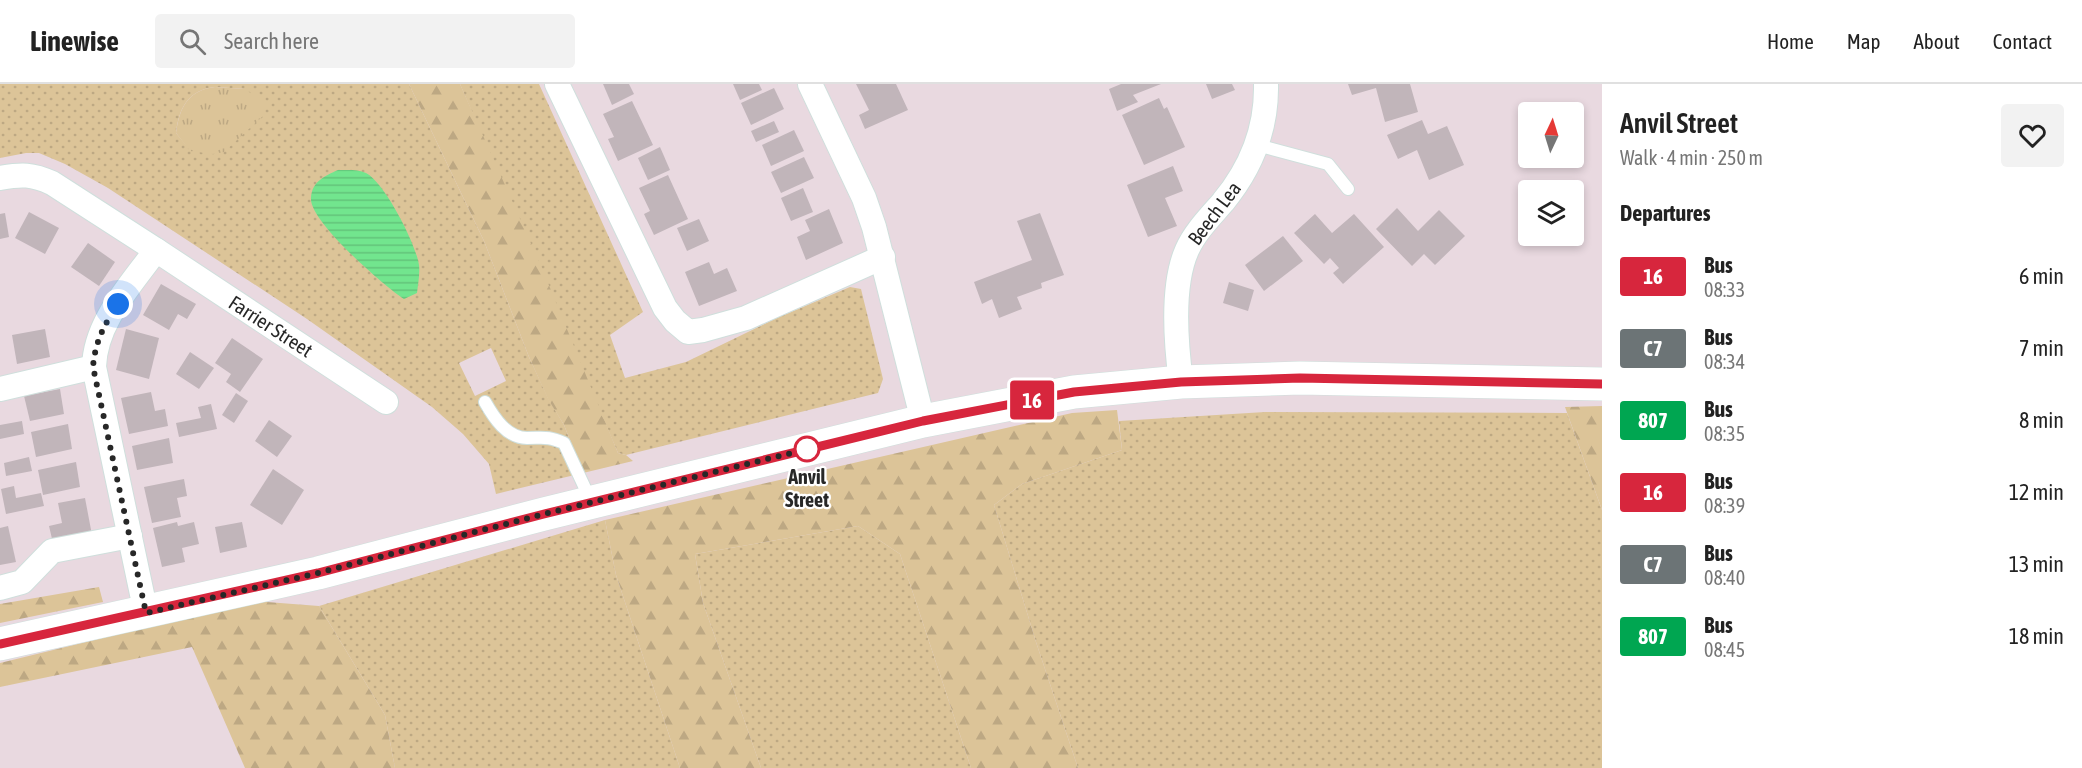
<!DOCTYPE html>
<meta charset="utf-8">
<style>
body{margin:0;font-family:"Asap Condensed",sans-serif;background:#f2f2f2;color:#222;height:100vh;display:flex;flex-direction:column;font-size:22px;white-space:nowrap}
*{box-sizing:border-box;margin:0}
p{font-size:20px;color:#767676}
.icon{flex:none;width:33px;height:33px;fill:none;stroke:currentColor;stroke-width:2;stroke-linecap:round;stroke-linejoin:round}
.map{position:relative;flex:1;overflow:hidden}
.details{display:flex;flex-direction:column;background:#fff;width:480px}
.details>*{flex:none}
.badge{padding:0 12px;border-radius:4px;font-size:21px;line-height:39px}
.needle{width:39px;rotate:4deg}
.controls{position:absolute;left:1518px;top:18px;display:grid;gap:12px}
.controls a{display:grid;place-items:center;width:66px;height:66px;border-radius:6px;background:#fff;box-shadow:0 3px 9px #0003;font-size:30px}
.you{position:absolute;width:30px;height:30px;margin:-15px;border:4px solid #fff;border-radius:50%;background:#1a73e8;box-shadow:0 0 0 9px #1a73e833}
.map>.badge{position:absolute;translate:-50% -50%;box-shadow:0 0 0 3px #fff}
h2{padding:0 18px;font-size:22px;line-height:54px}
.round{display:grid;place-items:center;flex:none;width:63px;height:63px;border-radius:6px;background:#f2f2f2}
.head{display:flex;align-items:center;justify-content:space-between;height:102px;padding:0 18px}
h1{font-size:28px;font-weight:600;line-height:45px}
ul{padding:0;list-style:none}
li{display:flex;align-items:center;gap:18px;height:72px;padding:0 18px}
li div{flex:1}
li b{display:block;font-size:22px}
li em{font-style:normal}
li .badge{min-width:66px;font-weight:700;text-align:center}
header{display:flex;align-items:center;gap:36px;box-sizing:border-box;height:84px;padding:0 30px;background:#fff;border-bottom:2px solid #e0e0e0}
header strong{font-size:28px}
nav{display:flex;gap:33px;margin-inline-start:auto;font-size:21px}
.search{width:420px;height:54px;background:#f2f2f2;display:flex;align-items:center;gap:15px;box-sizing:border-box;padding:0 21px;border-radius:6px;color:#767676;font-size:22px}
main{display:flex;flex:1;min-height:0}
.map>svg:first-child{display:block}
.grass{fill:url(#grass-dots);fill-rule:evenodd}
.forest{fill:url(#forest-firs)}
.park{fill:url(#park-tufts)}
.water{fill:url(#water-rules)}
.building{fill:#c1b5ba}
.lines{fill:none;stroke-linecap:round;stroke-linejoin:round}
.lane-casing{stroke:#cfdfdc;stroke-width:14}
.street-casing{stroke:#cfdfdc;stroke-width:26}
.secondary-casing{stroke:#cfdfdc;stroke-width:34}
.lane{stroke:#fff;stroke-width:12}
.street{stroke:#fff;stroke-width:24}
.secondary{stroke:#fff;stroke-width:33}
.line-casing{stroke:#fff;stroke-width:14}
.line{stroke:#d7263d;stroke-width:9}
.walk{stroke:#272727;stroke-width:6;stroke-dasharray:0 10.8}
.stop-dot{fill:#fff;stroke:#d7263d;stroke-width:3}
.labels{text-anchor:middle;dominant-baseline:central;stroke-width:4.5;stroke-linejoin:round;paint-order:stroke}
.street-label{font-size:20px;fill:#272727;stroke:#fff}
.stop-label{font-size:20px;font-weight:bold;fill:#272727;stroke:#fff}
</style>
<header>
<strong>Linewise</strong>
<div class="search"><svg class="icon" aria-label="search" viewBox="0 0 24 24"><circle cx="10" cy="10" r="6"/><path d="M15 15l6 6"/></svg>Search here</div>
<nav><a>Home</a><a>Map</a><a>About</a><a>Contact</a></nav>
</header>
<main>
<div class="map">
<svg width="1602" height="684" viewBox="0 0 1602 684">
<defs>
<pattern id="grass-dots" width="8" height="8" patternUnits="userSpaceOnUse" patternTransform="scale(1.5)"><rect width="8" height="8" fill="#dcc498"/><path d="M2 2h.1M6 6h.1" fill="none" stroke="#bda883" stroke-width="1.8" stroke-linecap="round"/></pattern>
<pattern id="forest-firs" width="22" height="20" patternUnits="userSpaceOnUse" patternTransform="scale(1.5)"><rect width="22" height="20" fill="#dcc498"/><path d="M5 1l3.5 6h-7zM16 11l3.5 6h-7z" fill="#bda883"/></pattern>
<pattern id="park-tufts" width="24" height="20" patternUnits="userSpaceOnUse" patternTransform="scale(1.5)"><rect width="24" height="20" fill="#dcc498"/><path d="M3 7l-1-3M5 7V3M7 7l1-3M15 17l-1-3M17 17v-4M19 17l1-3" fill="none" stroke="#bda883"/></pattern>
<pattern id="water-rules" width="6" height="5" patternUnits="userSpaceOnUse" patternTransform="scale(1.5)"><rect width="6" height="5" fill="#72e58e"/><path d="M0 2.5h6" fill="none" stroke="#63c47a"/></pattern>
</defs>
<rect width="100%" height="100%" fill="#e9d9e0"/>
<!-- grass -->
<g class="grass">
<path d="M0,0H409L484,157L529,273L548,314L564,341L583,389L496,410L489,380L463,350L432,323L307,235L108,104L65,80L39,69H26L0,74ZM215,3L245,5L191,67L176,49C179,24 188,6 215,3ZM491,264L506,297L475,312L459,279Z"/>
<polygon points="460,0 539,0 643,228 610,251 625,294 686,278 777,234 850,203 861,205 883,295 878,309 626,371 618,369"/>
<polygon points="1265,328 1567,329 1602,426 1602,684 1078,684 1036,558 994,421 1022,400 1122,366 1119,337"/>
<polygon points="605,436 616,491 680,684 395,684 385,631 319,522"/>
<polygon points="858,442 900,470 971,684 761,684 703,519 695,470"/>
</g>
<!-- forest -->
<g class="forest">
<polygon points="409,0 460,0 541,182 618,369 626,371 633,377 583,389 564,341 548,315 529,273 484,157"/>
<polygon points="1602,322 1602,426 1565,323"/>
<polygon points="1117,326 1122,366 1022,400 994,421 1036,558 1078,684 971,684 900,470 858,442 695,470 703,519 761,684 680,684 616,491 605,436 1072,329"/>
<polygon points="99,503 103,518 0,539 0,520"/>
<polygon points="254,517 319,522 385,631 395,684 245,684 192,563 0,603 0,579"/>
</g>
<!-- park -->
<path class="park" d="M215,3L245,5L263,18V32L224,68L213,70L190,67L176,49C179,24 188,6 215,3Z"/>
<!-- water -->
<path class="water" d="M338,86C347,86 358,85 366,89C385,99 416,160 419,181C420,190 418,200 417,209L404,215C384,202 309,137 311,114C312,97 325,92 338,86Z"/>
<!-- building -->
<g class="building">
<polygon points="603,0 629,0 634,10 612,21"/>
<polygon points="733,0 759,0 762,6 740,16"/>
<polygon points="856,0 896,0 908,26 865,45 859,31 869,26"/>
<polygon points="1121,0 1161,0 1133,11 1138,18 1117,27 1109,5"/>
<polygon points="1206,0 1232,0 1235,6 1212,15"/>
<polygon points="1348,0 1410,0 1418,28 1385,38 1376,4 1352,11"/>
<polygon points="774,4 784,25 751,41 741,19"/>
<polygon points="1159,14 1164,25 1167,23 1185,63 1144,81 1122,31"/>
<polygon points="632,17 653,61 618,77 608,55 614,53 603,30"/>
<polygon points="1422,36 1428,50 1447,42 1464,81 1429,96 1417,66 1398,75 1387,51"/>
<polygon points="774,37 779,48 756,58 751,47"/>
<polygon points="794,46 804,67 771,82 762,61"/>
<polygon points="660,63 670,86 648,96 638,74"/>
<polygon points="804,73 814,94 781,109 771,88"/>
<polygon points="1173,82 1183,107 1165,114 1177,142 1148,153 1127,101"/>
<polygon points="668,91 688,135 654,151 644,130 650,127 639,104"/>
<polygon points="803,104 813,128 791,137 781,114"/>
<polygon points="1397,124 1418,147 1439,126 1465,152 1435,181 1424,170 1412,182 1376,145"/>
<polygon points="829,125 843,159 806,176 797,153 810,147 805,136"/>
<polygon points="29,128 59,144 45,170 15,154"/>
<polygon points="5,129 9,153 0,155 0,130"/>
<polygon points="1040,129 1064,191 1041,199 1042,204 1017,213 1022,225 999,234 992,215 982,220 974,198 1032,176 1017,137"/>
<polygon points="1315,130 1332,149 1354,130 1384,163 1343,200 1333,189 1339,184 1330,174 1324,180 1294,149"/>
<polygon points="699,135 709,157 687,167 677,144"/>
<polygon points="1283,152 1303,177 1264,207 1245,181"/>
<polygon points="88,159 115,178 99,202 71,183"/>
<polygon points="709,178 714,190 727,184 737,207 699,222 685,188"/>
<polygon points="1229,198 1254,206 1248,227 1223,219"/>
<polygon points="161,200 196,220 187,235 178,230 169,246 143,231"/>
<polygon points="45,245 50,273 17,280 12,251"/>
<polygon points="126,245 159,254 149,295 116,286"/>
<polygon points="232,254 263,275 240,308 226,298 231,290 215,279"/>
<polygon points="190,268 214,284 199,305 176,290"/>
<polygon points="60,305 64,330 30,337 24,312"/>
<polygon points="151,308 155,327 165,325 168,342 129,350 121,314"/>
<polygon points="236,309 248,317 234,339 222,331"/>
<polygon points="211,320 217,345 179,353 176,339 201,334 198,323"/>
<polygon points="269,336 292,352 277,373 255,357"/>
<polygon points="22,337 24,350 0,355 0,341"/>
<polygon points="68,340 72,365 36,373 31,348"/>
<polygon points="169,354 173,379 137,386 132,362"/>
<polygon points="29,373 32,387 6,392 4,379"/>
<polygon points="76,378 80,403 43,411 38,386"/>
<polygon points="273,385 304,406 282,441 250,421"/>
<polygon points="184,395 187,412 177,414 181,433 152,439 144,403"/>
<polygon points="14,402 16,414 41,409 44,422 6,430 1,405"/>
<polygon points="85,414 92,451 53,459 49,442 62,439 58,419"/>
<polygon points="177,438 178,442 194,438 199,460 182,464 185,478 162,483 153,444"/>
<polygon points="242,438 247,463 220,469 215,443"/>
<polygon points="8,442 16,478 0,481 0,444"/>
</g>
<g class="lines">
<defs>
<g id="lane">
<polyline points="1257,61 1328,80 1348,105"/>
<path d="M485,318C494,334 507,354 527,354C545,354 547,352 564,359L591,417"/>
</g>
<g id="street">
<polyline points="557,0 665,224 675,237 688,248 703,246 746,234 883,173"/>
<polyline points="810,0 864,114 874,143 923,337"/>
<path d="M0,94C22,90 32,90 52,99L156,166"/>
<path d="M1181,298C1176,260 1171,202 1187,166C1195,148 1210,133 1223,118C1251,84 1267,45 1266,0"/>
<polyline points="0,305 94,283"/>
<polyline points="0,504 22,498 52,467 130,452"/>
<path d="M146,529L94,283C95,238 131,201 156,166L386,318"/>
</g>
<polyline id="secondary" points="0,560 318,489 544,430 923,337 1074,308 1181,298 1300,294 1602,300"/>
</defs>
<!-- lane casing -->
<use href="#lane" class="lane-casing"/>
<!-- street casing -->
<use href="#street" class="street-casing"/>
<!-- secondary casing -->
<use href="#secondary" class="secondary-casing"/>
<!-- lane -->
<use href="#lane" class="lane"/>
<!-- street -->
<use href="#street" class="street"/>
<!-- secondary -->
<use href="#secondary" class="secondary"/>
</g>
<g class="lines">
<defs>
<polyline id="line" points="0,560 318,489 544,430 923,337 1074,308 1181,298 1300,294 1602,300"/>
</defs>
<!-- line casing -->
<use href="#line" class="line-casing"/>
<!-- line -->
<use href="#line" class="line"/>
<!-- walk -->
<path class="walk" d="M118,220C104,241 95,258 93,283L146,529L318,489L544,430L812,364L807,365"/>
</g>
<!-- markers -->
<circle class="stop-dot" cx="807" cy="365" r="12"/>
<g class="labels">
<!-- street labels -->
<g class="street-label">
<text transform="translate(1214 129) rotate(-53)">Beech Lea</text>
<text transform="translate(271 242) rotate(33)">Farrier Street</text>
</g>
<!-- stop labels -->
<g class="stop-label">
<text x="807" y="392">Anvil<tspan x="807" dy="23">Street</tspan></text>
</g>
</g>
</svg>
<div class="controls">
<a><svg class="needle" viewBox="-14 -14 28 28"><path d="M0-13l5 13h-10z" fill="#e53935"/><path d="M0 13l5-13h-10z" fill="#767676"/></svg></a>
<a><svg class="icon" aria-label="layers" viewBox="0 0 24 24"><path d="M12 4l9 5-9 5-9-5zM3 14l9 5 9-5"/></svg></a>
</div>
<div class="you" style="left:118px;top:220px"></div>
<b class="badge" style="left:1032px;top:316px;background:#d7263d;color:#fff">16</b>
</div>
<section class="details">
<div class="head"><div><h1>Anvil Street</h1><p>Walk · 4 min · 250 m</p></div><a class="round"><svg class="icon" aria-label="heart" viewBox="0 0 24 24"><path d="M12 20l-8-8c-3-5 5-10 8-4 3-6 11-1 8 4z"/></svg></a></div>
<h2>Departures</h2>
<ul>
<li><span class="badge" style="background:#d7263d;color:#fff">16</span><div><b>Bus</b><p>08:33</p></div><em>6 min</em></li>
<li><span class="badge" style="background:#6c7476;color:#fff">C7</span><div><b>Bus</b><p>08:34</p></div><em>7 min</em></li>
<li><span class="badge" style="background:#00a651;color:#fff">807</span><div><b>Bus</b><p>08:35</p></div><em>8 min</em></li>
<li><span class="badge" style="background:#d7263d;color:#fff">16</span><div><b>Bus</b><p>08:39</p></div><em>12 min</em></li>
<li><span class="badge" style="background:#6c7476;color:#fff">C7</span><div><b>Bus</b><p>08:40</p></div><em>13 min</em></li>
<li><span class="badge" style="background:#00a651;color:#fff">807</span><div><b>Bus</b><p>08:45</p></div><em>18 min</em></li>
</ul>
</section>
</main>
